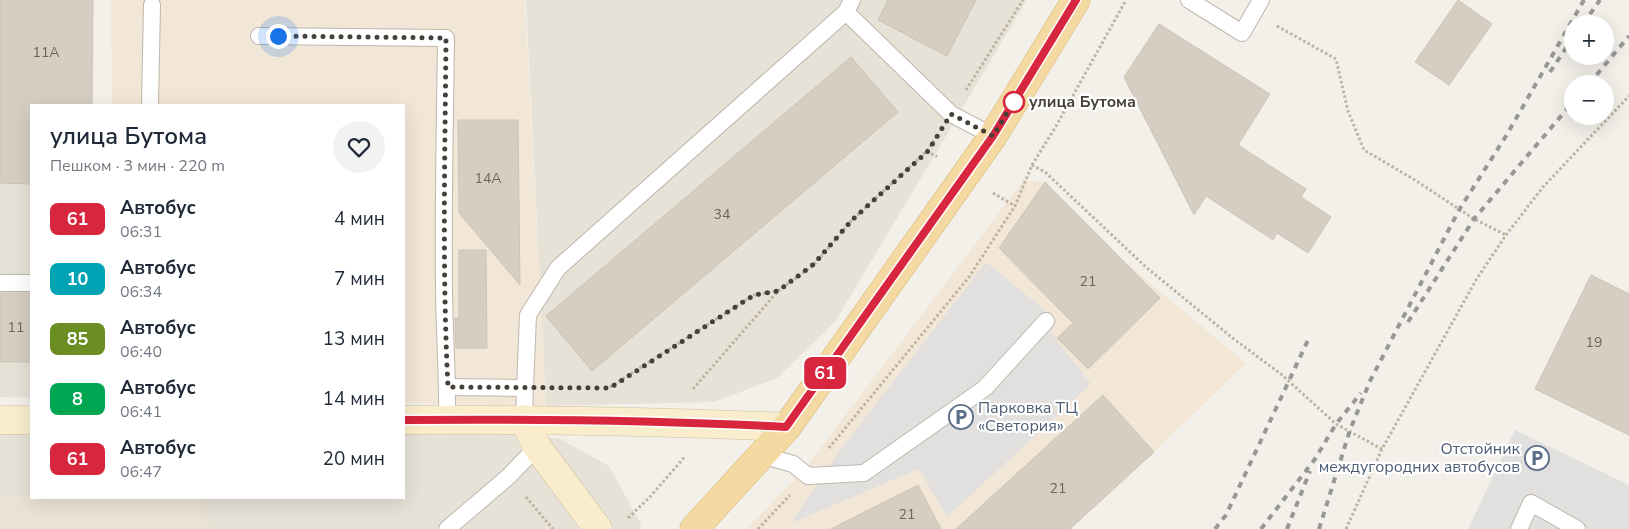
<!DOCTYPE html>
<html lang="ru">
<meta charset="utf-8">
<style>
body{margin:0;font-family:"Nunito Sans",sans-serif;background:#f2f2f3;color:#1f2937;height:100vh;display:flex;flex-direction:column;font-size:19px;white-space:nowrap}
*{box-sizing:border-box;margin:0}
p{font-size:16px;color:#747a83}
.icon{flex:none;width:28px;height:28px;fill:none;stroke:currentColor;stroke-width:2;stroke-linecap:round;stroke-linejoin:round}
.map{position:relative;flex:1;overflow:hidden}
.side{position:absolute;left:30px;top:104px;width:375px;height:395px;display:flex;flex-direction:column;background:#fff;border-radius:0px;box-shadow:0 5px 20px #0002}
.side>*{flex:none}
.badge{padding:0 10px;border-radius:8px;font-size:18px;line-height:32px}
.fabs{position:absolute;left:1564px;top:15px;display:grid;gap:10px}
.fabs a{display:grid;place-items:center;width:50px;height:50px;border-radius:50%;background:#fff;box-shadow:0 5px 20px #0002;font-size:25px}
.you{position:absolute;width:25px;height:25px;margin:-12px;border:4px solid #fff;border-radius:50%;background:#1a73e8;box-shadow:0 0 0 8px #1a73e833}
.map>.badge{position:absolute;translate:-50% -50%;box-shadow:0 0 0 2px #fff}
.round{display:grid;place-items:center;flex:none;width:52px;height:52px;border-radius:26px;background:#f2f2f3}
.overview{display:flex;align-items:center;justify-content:space-between;height:85px;padding:0 20px}
h1{font-size:24px;font-weight:600;line-height:38px}
ul{padding:0;list-style:none}
li{display:flex;align-items:center;gap:15px;height:60px;padding:0 20px}
li div{flex:1}
li b{display:block;font-size:19px}
li em{font-style:normal}
li .badge{min-width:55px;font-weight:700;text-align:center}
.map>svg:first-child{display:block}
.residential{fill:#e6e2d8}
.commercial{fill:#f2e6d7}
.education{fill:#ebe4d5}
.parking{fill:#e2e0de}
.building{fill:#d6cec3;stroke:#cec3b4}
.lines{fill:none;stroke-linecap:round;stroke-linejoin:round}
.lane-casing{stroke:#beb7ad;stroke-width:18}
.secondary-casing{stroke:#cec09e;stroke-width:29}
.primary-casing{stroke:#d8b773;stroke-width:29}
.path{stroke:#beb2a0;stroke-width:3;stroke-dasharray:2.5 2.5;stroke-linecap:butt}
.lane{stroke:#fff;stroke-width:16}
.secondary{stroke:#f9edcd;stroke-width:28}
.primary{stroke:#f4daa2;stroke-width:28}
.rail{stroke:#979797;stroke-width:4;stroke-dasharray:6 6;stroke-linecap:butt}
.line-casing{stroke:#fff;stroke-width:11}
.line{stroke:#d7263d;stroke-width:8}
.walk{stroke:#464038;stroke-width:5;stroke-dasharray:0 9}
.stop-dot{fill:#fff;stroke:#d7263d;stroke-width:2.5}
.labels{text-anchor:middle;dominant-baseline:central;stroke-width:4.5;stroke-linejoin:round;paint-order:stroke}
.number-label{font-size:14px;fill:#6a645b}
.stop-label{font-size:16px;font-weight:bold;fill:#464038;stroke:#fff;text-anchor:start}
.service-label{font-size:16px;fill:#4e5e75;stroke:#fff;text-anchor:start}
</style>
<div class="map">
<svg width="1629" height="529" viewBox="0 0 1629 529">
<rect width="100%" height="100%" fill="#f3f0ea"/>
<!-- residential -->
<g class="residential">
<polygon points="526,0 1027,0 835,322 777,378 714,402 546,406"/>
<polygon points="0,181 31,181 31,398 0,397"/>
<polygon points="505,432 560,439 609,466 641,524 640,529 0,529 0,433 31,433 31,498 404,498 404,433"/>
</g>
<!-- commercial -->
<g class="commercial">
<polygon points="111,0 525,0 546,406 404,403 404,105 112,105"/>
<polygon points="1023,181 1045,182 1127,264 1246,363 1154,452 1070,529 747,529 810,462"/>
</g>
<!-- education -->
<polygon class="education" points="0,495 31,495 31,498 202,498 212,529 0,529"/>
<!-- parking -->
<g class="parking">
<polygon points="986,262 1057,320 1051,333 1091,384 947,517 919,469 791,523 841,449"/>
<polygon points="1515,430 1629,485 1629,529 1468,529"/>
</g>
<!-- building -->
<g class="building">
<polygon points="0,0 93,0 92,105 31,105 31,184 0,183"/>
<polygon points="888,0 976,0 947,56 878,20"/>
<polygon points="1458,0 1492,24 1449,85 1415,62"/>
<polygon points="1159,24 1270,94 1238,145 1306,189 1301,197 1331,217 1308,253 1277,233 1273,240 1206,196 1194,215 1124,77"/>
<polygon points="851,57 898,112 592,371 546,316"/>
<polygon points="458,120 518,120 520,285 459,213"/>
<polygon points="1045,182 1160,298 1088,369 1057,338 1073,323 999,248"/>
<polygon points="459,250 486,250 487,348 456,348 455,318 459,318"/>
<polygon points="1591,275 1629,294 1629,435 1535,389"/>
<rect x="0" y="293" width="31" height="69"/>
<polygon points="1103,395 1154,452 1070,529 956,529"/>
<polygon points="918,485 941,529 831,529"/>
</g>
<g class="lines">
<defs>
<g id="lane">
<polyline points="1189,0 1242,33 1261,0"/>
<polyline points="846,12 951,114 993,136"/>
<path d="M259,36L446,38C445,121 443,203 444,286C444,331 448,375 447,420"/>
<polyline points="150,105 152,5"/>
<polyline points="0,283 31,283"/>
<polyline points="448,387 525,388 528,315 558,268 846,12 852,0"/>
<polyline points="524,419 525,388"/>
<polyline points="761,455 793,464 808,476 864,473 985,388 1046,321"/>
<polyline points="447,529 508,477 537,447"/>
<polyline points="1519,529 1531,503 1577,529"/>
</g>
<g id="secondary">
<polyline points="524,419 537,447 598,529"/>
<polyline points="0,420 31,420"/>
<path d="M404,420C532,419 659,421 787,427"/>
</g>
<polyline id="primary" points="694,529 787,427 993,136 1076,0"/>
</defs>
<!-- lane casing -->
<use href="#lane" class="lane-casing"/>
<!-- secondary casing -->
<use href="#secondary" class="secondary-casing"/>
<!-- primary casing -->
<use href="#primary" class="primary-casing"/>
<!-- path -->
<g class="path">
<polyline points="1277,26 1336,59 1348,111 1364,150 1415,180 1474,219 1506,235"/>
<polyline points="966,90 1023,0"/>
<polyline points="927,151 937,157"/>
<polyline points="1032,165 1045,172 1147,268 1235,340 1281,374 1336,424 1382,449"/>
<polyline points="993,193 1015,206"/>
<polyline points="610,387 754,295 778,291"/>
<polyline points="693,389 778,291 814,265 852,220 927,151 937,136"/>
<polyline points="829,448 969,277 1015,206 1032,165 1055,128 1126,0"/>
<polyline points="526,497 553,529"/>
<polyline points="628,518 649,498 683,459 683,456"/>
<polyline points="758,529 790,495"/>
<polyline points="1346,529 1382,449 1476,280 1506,235 1543,187 1629,96"/>
</g>
<!-- lane -->
<use href="#lane" class="lane"/>
<!-- secondary -->
<use href="#secondary" class="secondary"/>
<!-- primary -->
<use href="#primary" class="primary"/>
<!-- rail -->
<g class="rail">
<polyline points="1583,24 1600,0"/>
<polyline points="1550,72 1572,39"/>
<polyline points="1589,84 1629,36"/>
<polyline points="1408,322 1474,219 1572,103"/>
<polyline points="1215,529 1226,515 1309,338"/>
<polyline points="1261,529 1315,459 1336,424 1361,393"/>
<polyline points="1287,529 1310,471"/>
<polyline points="1319,529 1350,430 1370,381 1459,210 1506,136 1584,0"/>
</g>
</g>
<g class="lines">
<defs>
<path id="line" d="M404,420C531,419 659,420 786,427L993,136L1076,0"/>
</defs>
<!-- line casing -->
<use href="#line" class="line-casing"/>
<!-- line -->
<use href="#line" class="line"/>
<!-- walk -->
<path class="walk" d="M278,36L446,38C445,154 442,271 448,387L610,388L754,295L778,291L814,264L852,220L928,151L951,114L993,136L1016,98L1014,102"/>
</g>
<!-- icons -->
<defs>
<symbol id="parking-ring" viewBox="-11 -11 22 22"><circle r="9.5" fill="#fff" stroke="#5c6f8a" stroke-width="1.5"/><path d="M-3.5-5.5H1a3.5 3.5 0 0 1 0 7H-1V5.5H-3.5ZM-1-3.4V-.6H.8a1.4 1.4 0 0 0 0-2.8Z" fill="#5c6f8a"/></symbol>
</defs>
<g fill-rule="evenodd">
<use href="#parking-ring" x="947" y="403" width="28" height="28"/>
<use href="#parking-ring" x="1523" y="444" width="28" height="28"/>
</g>
<!-- markers -->
<circle class="stop-dot" cx="1014" cy="102" r="10"/>
<g class="labels">
<!-- number labels -->
<g class="number-label">
<text x="46" y="52">11А</text>
<text x="488" y="178">14А</text>
<text x="722" y="214">34</text>
<text x="1088" y="281">21</text>
<text x="16" y="327">11</text>
<text x="1594" y="342">19</text>
<text x="1058" y="488">21</text>
<text x="907" y="514">21</text>
</g>
<!-- stop labels -->
<g class="stop-label">
<text x="1029" y="102">улица Бутома</text>
</g>
<!-- service labels -->
<g class="service-label">
<text x="978" y="408">Парковка ТЦ<tspan x="978" dy="18">«Светория»</tspan></text>
<text x="1520" y="449" text-anchor="end">Отстойник<tspan x="1520" dy="18">междугородних автобусов</tspan></text>
</g>
</g>
</svg>
<div class="fabs">
<a>+</a>
<a>−</a>
</div>
<div class="you" style="left:278px;top:36px"></div>
<b class="badge" style="left:825px;top:373px;background:#d7263d;color:#fff">61</b>
<section class="side">
<div class="overview"><div><h1>улица Бутома</h1><p>Пешком · 3 мин · 220 m</p></div><a class="round"><svg class="icon" aria-label="heart" viewBox="0 0 24 24"><path d="M12 20l-8-8c-3-5 5-10 8-4 3-6 11-1 8 4z"/></svg></a></div>
<ul>
<li><span class="badge" style="background:#d7263d;color:#fff">61</span><div><b>Автобус</b><p>06:31</p></div><em>4 мин</em></li>
<li><span class="badge" style="background:#00a3b4;color:#fff">10</span><div><b>Автобус</b><p>06:34</p></div><em>7 мин</em></li>
<li><span class="badge" style="background:#6b8e23;color:#fff">85</span><div><b>Автобус</b><p>06:40</p></div><em>13 мин</em></li>
<li><span class="badge" style="background:#00a651;color:#fff">8</span><div><b>Автобус</b><p>06:41</p></div><em>14 мин</em></li>
<li><span class="badge" style="background:#d7263d;color:#fff">61</span><div><b>Автобус</b><p>06:47</p></div><em>20 мин</em></li>
</ul>
</section>
</div>
